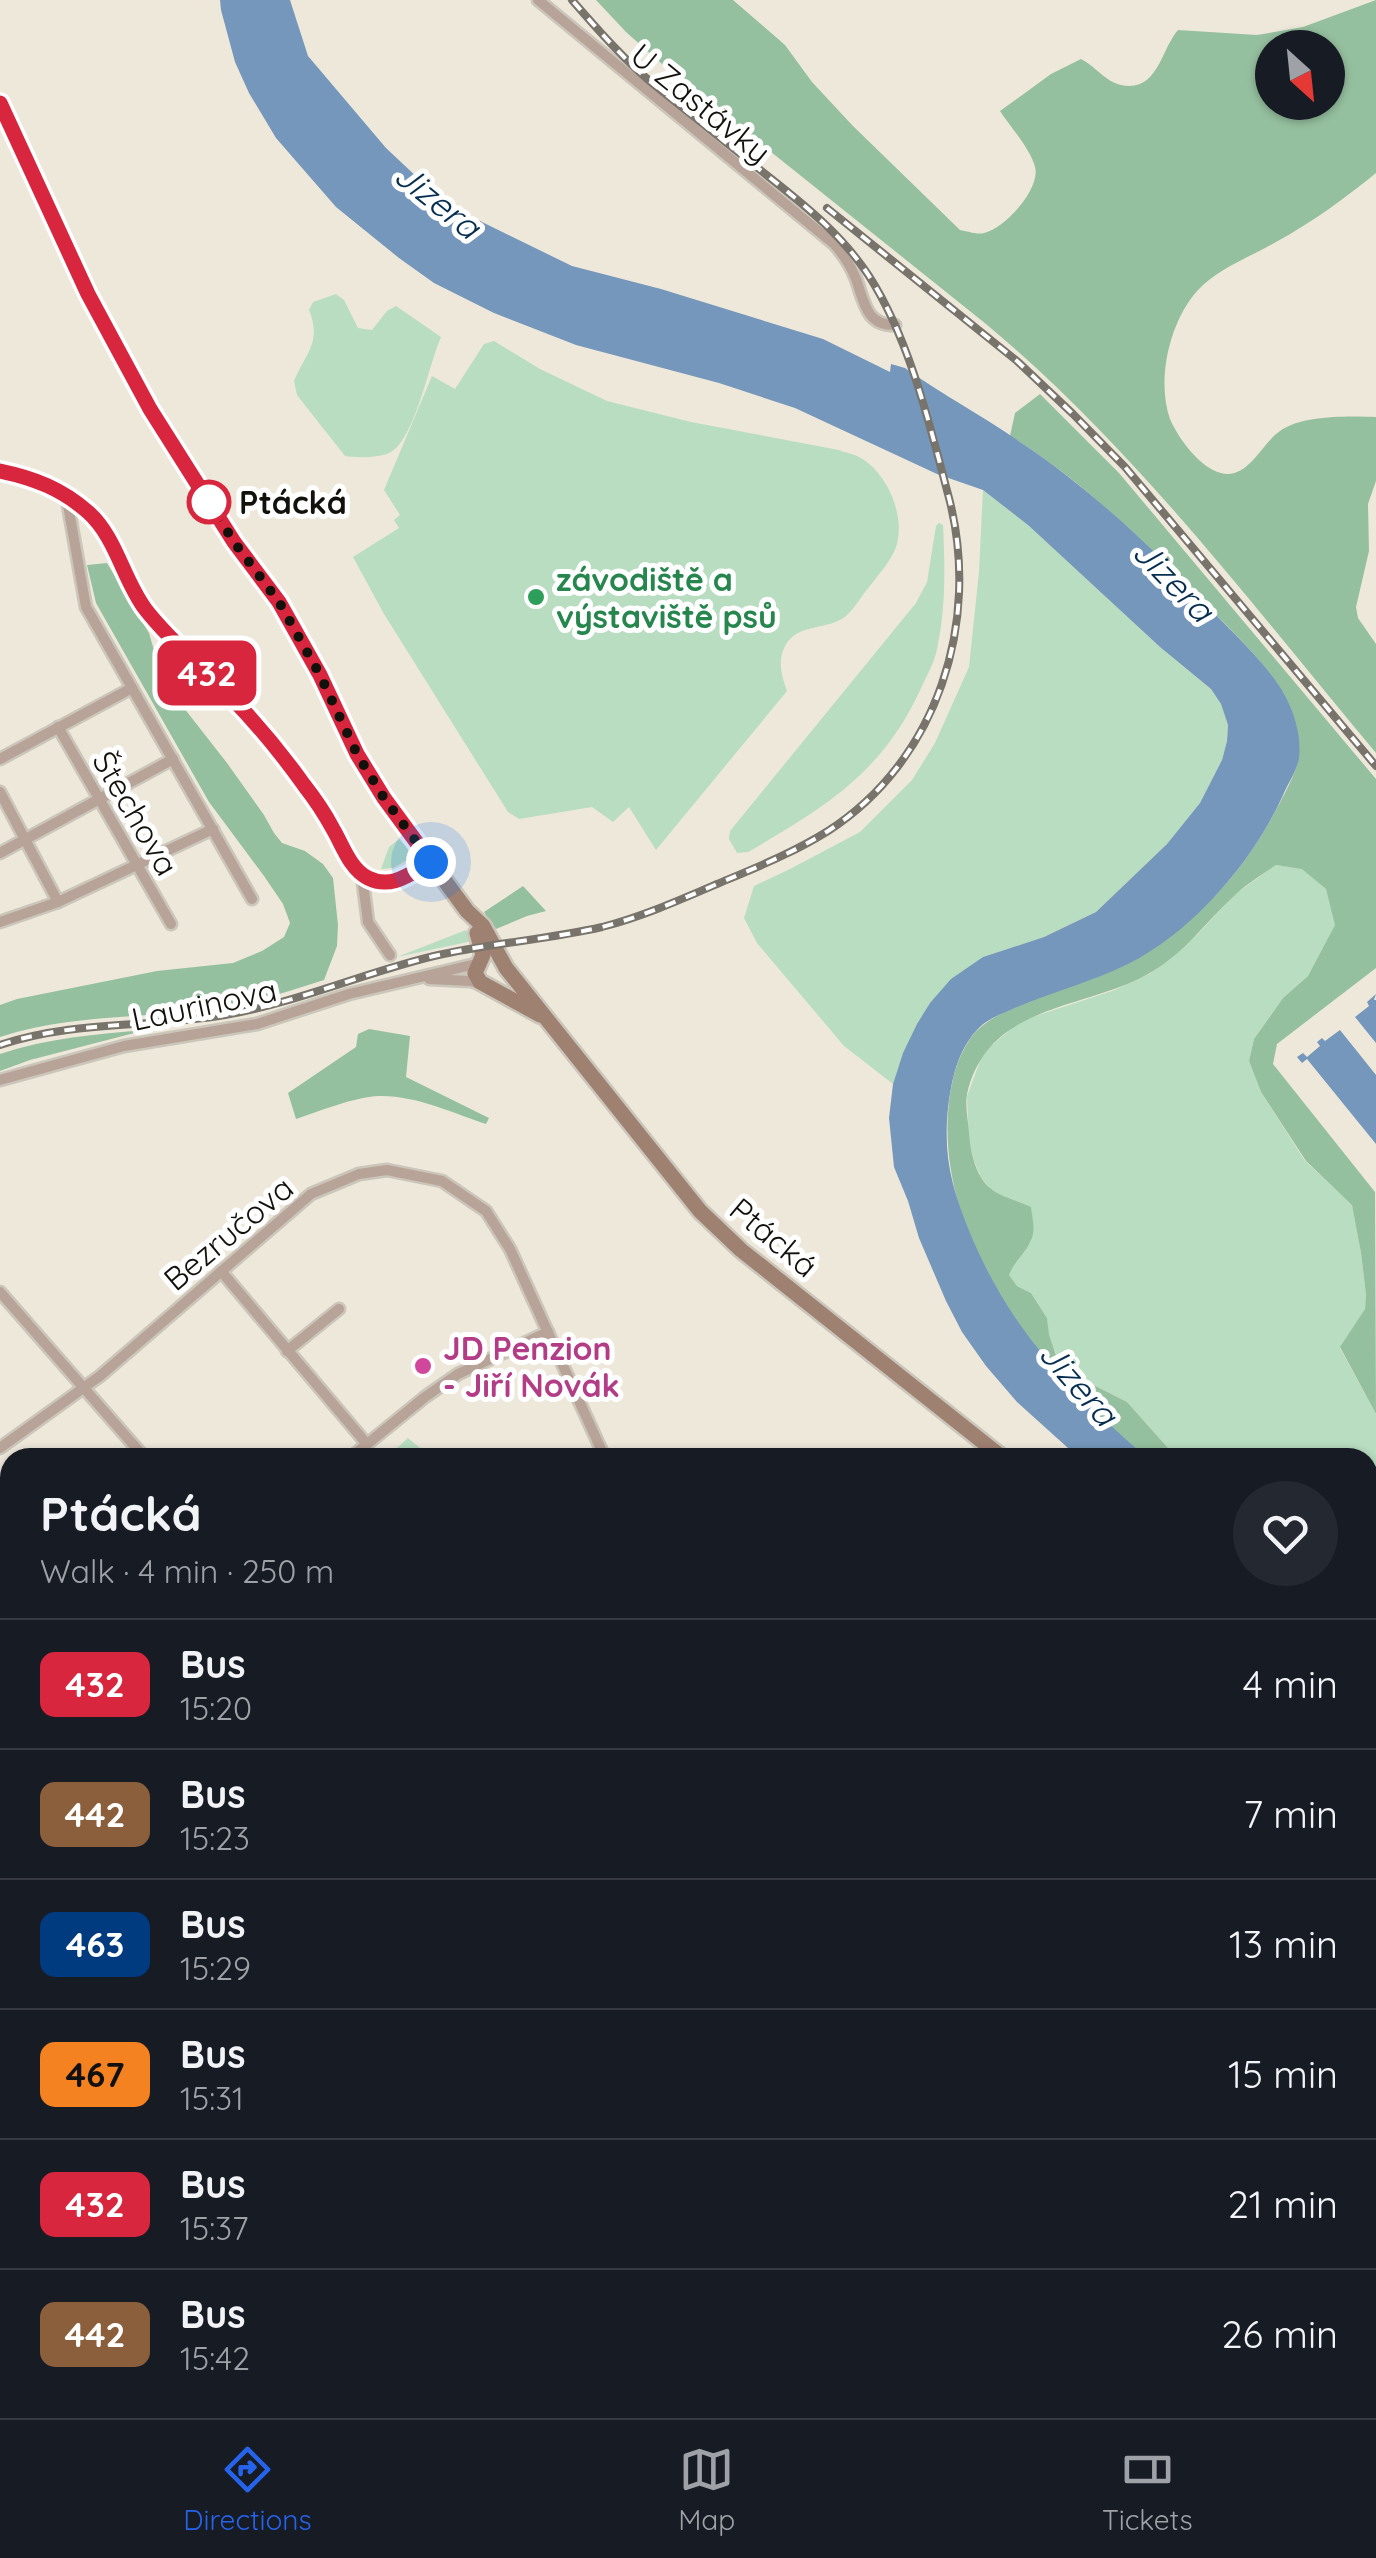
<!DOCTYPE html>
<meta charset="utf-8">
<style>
body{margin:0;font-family:Quicksand,sans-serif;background:#242831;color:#f1f3f6;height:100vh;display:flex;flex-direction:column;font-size:38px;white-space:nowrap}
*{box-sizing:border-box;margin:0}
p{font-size:32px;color:#9ea1a6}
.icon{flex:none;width:55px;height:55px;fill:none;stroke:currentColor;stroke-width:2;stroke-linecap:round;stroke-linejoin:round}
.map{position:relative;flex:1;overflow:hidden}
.details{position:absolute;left:0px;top:1448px;width:1378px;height:972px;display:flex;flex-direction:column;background:#171b24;border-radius:30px 30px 0 0;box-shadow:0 2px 8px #0004}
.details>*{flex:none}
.badge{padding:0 20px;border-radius:15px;font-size:35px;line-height:65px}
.needle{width:65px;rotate:153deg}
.controls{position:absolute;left:1255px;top:30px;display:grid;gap:20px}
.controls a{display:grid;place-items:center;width:90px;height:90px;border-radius:50%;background:#171b24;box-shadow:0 2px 8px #0004;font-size:50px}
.you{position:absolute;width:50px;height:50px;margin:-25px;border:8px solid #fff;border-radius:50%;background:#1a73e8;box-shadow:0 0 0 15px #1a73e833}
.map>.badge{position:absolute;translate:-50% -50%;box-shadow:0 0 0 5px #fff}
.round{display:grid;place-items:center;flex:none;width:105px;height:105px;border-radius:52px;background:#242831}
.head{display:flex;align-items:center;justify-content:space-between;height:170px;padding:0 40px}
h1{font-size:48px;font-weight:700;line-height:75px}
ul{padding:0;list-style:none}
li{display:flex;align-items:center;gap:30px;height:130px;padding:0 40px;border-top:2px solid #363941}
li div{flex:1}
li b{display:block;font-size:38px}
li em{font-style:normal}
li .badge{min-width:110px;font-weight:700;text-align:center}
.tabs{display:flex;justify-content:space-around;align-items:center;height:140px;border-top:2px solid #363941;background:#171b24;font-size:28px;color:#9ea1a6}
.tabs a{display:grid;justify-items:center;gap:5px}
.tabs .on{color:#2563eb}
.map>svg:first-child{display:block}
.green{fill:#b8ddc0}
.forest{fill:#95c09f;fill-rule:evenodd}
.water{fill:#7597bb}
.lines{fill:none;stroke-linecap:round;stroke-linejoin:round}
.street-casing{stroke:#cbc6ba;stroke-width:15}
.secondary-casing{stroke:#cbc6ba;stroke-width:20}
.street{stroke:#b8a398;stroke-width:10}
.secondary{stroke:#9f8171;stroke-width:15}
.rail-casing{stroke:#78746b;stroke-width:8}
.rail{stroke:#fff;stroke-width:4;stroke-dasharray:11;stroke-linecap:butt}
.line-casing{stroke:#fff;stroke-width:22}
.line{stroke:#d7263d;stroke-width:15}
.walk{stroke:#13110c;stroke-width:10;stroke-dasharray:0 18}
.stop-dot{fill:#fff;stroke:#d7263d;stroke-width:5}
.leisure-dot{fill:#2e9e5b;stroke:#fff;stroke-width:4}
.hotel-dot{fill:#d1479c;stroke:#fff;stroke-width:4}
.labels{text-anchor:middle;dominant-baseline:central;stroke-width:10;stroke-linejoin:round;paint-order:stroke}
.street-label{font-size:32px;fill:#13110c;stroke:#fff}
.stop-label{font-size:32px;font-weight:bold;fill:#13110c;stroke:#fff;text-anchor:start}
.leisure-label{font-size:32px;font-weight:bold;fill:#27864d;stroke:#fff;text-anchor:start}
.hotel-label{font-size:32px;font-weight:bold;fill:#b23c85;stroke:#fff;text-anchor:start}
.water-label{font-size:35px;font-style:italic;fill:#062e51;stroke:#fff}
</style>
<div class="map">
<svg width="1376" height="2418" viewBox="0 0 1376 2418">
<rect width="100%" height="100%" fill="#eee8db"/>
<!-- green -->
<g class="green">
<path d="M336,294L344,300L358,328L372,330L387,311L396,306L441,337C429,364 415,438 391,452C381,458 356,458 345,456L297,395L294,381C306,353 322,342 309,310L313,302Z"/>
<path d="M494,341L540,369L607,401L691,422L839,450C846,453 855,454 861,458C888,474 906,517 896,547C891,561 879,574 870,586C862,595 855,608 846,616C828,631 798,622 785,646C777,661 782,677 787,691L656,850L629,807L613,822L592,807L519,819L508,812L384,614L353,557L399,528L394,520L400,515L384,490L432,376L455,389L484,344Z"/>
<polygon points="983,490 1028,525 1160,647 1211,689 1221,704 1228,725 1227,741 1222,760 1200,803 1167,844 1096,912 1044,937 983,957 930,1003 903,1054 893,1084 844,1046 757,943 744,918 754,886 790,869 860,832 912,780 935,743 969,667 979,572"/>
<path d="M939,523L943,525C945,567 946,607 937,649C935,661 928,673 923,684C884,772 827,806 748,852L737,853L729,839L730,831L916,603L927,582L936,526Z"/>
<polygon points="399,839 408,849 407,860 393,868 381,869 389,847"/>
<polygon points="1276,865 1302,868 1326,889 1336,925 1308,976 1283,998 1254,1039 1249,1061 1261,1092 1305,1161 1352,1204 1361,1253 1366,1295 1365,1310 1340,1348 1376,1414 1376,1657 1368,1650 1368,1458 1176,1457 1127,1402 1070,1373 1058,1358 1048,1335 1047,1318 1031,1293 1017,1286 1008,1274 1013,1264 1031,1241 981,1177 974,1161 969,1141 967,1096 983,1053 1020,1021 1112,991 1149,974 1169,960 1197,935 1234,895"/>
<polygon points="466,930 470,937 474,936 477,940 397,957"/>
<polygon points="408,1438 431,1457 387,1457"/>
<polygon points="1368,1996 1376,2002 1376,2308 1368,2294"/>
<polygon points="10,2285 10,2326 0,2326 0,2285"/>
<polygon points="1368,2316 1376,2332 1376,2418 1190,2418 1184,2410 1368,2410"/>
<polygon points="0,2374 10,2374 10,2410 32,2410 32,2416 0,2418"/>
<polygon points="328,2410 388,2410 391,2418 327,2418"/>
<rect x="895" y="2410" width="131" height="8"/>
</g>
<!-- forest -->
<g class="forest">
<path d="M596,0H733L785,45L812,82L852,125L960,230C967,231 977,235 984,233C1005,229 1041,188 1035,167C1030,148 1011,128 1000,111L1051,74L1081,59C1095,66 1106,82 1121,85C1158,93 1161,49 1178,30L1257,35L1303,27L1376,0V173C1344,199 1311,223 1276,242C1250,257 1219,268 1198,290C1170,320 1156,380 1170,419C1178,438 1200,468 1221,473C1248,480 1261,444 1280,431C1302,415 1348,416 1376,417V481L1368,504L1369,551L1356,607L1358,618L1376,644V753C1252,605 1135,448 986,324L670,71L626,32ZM1272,48H1328V102H1272Z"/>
<path d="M1040,394L1119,473L1376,779V968L1277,1044L1273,1064L1375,1192L1376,1414L1340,1347L1365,1309L1366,1295L1361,1253L1352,1205L1306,1161L1261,1092L1249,1061L1254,1039L1283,998L1308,976L1335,925L1326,889L1302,869L1276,865C1262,875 1245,885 1233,897C1205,923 1183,955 1148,974C1082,1011 988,1003 967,1094C965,1105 968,1120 969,1132C970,1150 975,1175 990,1188C1000,1197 1019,1201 1031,1207C1032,1217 1036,1230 1031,1240C1026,1253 1014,1261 1009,1275L1017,1286L1031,1293L1047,1318L1049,1335L1057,1358L1070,1373L1127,1402L1176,1457H1146C1105,1422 1061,1384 1029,1340C979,1272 939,1188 949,1102C952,1079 957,1058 970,1039C986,1016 1016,1008 1039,995C1092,966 1147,940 1199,909C1220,896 1249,856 1262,834C1271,820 1297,774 1298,760C1299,752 1291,708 1287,701C1272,668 1230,629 1204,603C1144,543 1083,480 1010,436L1015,413Z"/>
<path d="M107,563L149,633L160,671L184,708L227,763L264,815L274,833L282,843L305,851L323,864L333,878L338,925L337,946L324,980C290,991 256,1002 220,1008C146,1019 74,1013 0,1037V1005L17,999L157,971L233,963L262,951L284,937L290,923L283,904L264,876L209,802L96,603L87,565Z"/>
<polygon points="523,886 546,911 527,916 496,929 494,927 484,912"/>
<path d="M369,1029L410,1036L406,1077L489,1118L486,1124C453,1113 415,1095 379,1096C354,1097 320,1111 296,1119L288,1093L356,1047L358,1034Z"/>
<path d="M146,1030L30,1060L0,1071V1054C48,1038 96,1034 146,1030Z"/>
</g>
<!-- water -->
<g class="water">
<path d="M220,0H290L308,56L386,148L437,196L482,222L572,266L661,289L823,339L890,372L891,364L905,368C943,395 983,416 1020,442C1094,491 1159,554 1219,618C1244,644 1276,673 1290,706C1297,723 1301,740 1299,758C1297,770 1289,782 1284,793C1254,860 1195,930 1128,964C1090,983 1047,993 1008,1011C999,1015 989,1019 982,1025C958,1047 952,1077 948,1108C943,1156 952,1189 970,1233C1010,1330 1069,1390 1146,1457H1078L1017,1402L986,1366L962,1332L946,1301L919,1238L908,1201L894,1167L889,1118L893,1084L903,1053L917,1024L930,1003L951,979L983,957L1044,937L1096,912L1167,844L1200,803L1222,760L1227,741L1228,725L1221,704L1211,689L1160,647L1028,525L983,490L937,474L795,408L719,383L576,345L494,313L434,283L399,258L336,207L276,138L249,93L235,62L221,10Z"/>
<polygon points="1376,994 1374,1000 1376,1000 1376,1043 1355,1017 1369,1006 1367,1002"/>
<polygon points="1340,1030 1376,1075 1376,1144 1307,1059 1302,1063 1297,1057 1303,1053 1307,1057 1320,1046 1317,1042 1322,1038 1325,1041"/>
<polygon points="1368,1672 1376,1682 1376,1737 1373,1735 1368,1737"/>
</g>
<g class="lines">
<defs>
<g id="street">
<path d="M538,0L834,244C843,254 851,266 856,279C864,301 866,326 895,325"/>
<polyline points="0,103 105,329 150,409 234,542 279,602 320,675 357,754 384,797 431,862"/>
<polyline points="66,494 86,607 252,899"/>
<polyline points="58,727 171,924"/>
<polyline points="0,759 132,688"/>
<polyline points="0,792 58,902"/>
<polyline points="0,853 173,759"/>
<polyline points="362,875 368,922 390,955"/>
<polyline points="0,922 58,902 213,829"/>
<polyline points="429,979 470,981 482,984"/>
<polyline points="0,1080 124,1046 257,1024 349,994 480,963"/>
<polyline points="221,1271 366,1443"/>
<polyline points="0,1292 145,1458"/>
<polyline points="287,1351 339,1309"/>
<polyline points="0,1448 100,1376 311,1194 359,1174 387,1170 442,1181 486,1211 510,1249 605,1458"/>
<polyline points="350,1458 425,1397 458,1374 548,1332"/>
<polyline points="0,1705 10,1703"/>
<polyline points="0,1842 10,1842"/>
<polyline points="0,1979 10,1979"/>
<polyline points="517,2410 520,2418"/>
<polyline points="846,2410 847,2418"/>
<polyline points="1168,2410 1174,2418"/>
</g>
<g id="secondary">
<path d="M0,471C34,479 62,488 88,512C117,538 123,580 146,610C171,642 203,668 231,697C257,724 282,754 304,785C315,799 325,814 334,829C343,846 350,869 368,878C392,890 411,873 431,862L467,911L483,926L506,968L700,1211L741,1250L1003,1458"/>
<polyline points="477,933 483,955 475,973 480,982 540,1015"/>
<polyline points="1368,1806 1376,1813"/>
</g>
</defs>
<!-- street casing -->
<use href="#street" class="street-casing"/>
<!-- secondary casing -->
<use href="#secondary" class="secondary-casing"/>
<!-- street -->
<use href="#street" class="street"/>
<!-- secondary -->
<use href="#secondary" class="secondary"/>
<defs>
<g id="rail">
<polyline points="827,208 1017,361 1073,414 1125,467 1376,766"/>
<path d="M0,1045C75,1020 149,1028 225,1015C296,1003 363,973 434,956C489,943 546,940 602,927C641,917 680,900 717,884C755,868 793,853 828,831C938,760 981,622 949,498C930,426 910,340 869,276C843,236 807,207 769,177C732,147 695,118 658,88C626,62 599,31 572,0"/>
</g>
</defs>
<!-- rail casing -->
<use href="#rail" class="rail-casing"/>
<!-- rail -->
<use href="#rail" class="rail"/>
</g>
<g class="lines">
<defs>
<path id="line" d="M0,103L88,294L150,409L234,542L279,602L320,675L357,754L384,798L431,862C411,873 392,890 368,878C350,869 343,846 333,829C325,814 315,799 304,785C282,754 257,724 231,697C203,668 171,642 146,610C123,580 117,538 88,512C62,489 34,478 0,471"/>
</defs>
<!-- line casing -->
<use href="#line" class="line-casing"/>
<!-- line -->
<use href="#line" class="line"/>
<!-- walk -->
<polyline class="walk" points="209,502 234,542 279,602 320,675 357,754 384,798 431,862"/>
</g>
<!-- markers -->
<circle class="stop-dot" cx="209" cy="502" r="20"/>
<circle class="leisure-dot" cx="536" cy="597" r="10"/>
<circle class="hotel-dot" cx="423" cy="1366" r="10"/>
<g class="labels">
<!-- street labels -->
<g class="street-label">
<text transform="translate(701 103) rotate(39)">U Zastávky</text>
<text transform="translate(136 813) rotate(60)">Štechova</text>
<text transform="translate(204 1004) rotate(-12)">Laurinova</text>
<text transform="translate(228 1233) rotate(-40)">Bezručova</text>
<text transform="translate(774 1237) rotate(40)">Ptácká</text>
</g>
<!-- stop labels -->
<g class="stop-label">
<text x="239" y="502">Ptácká</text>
</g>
<!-- leisure labels -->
<g class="leisure-label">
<text x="556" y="579">závodiště a<tspan x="556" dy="37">výstaviště psů</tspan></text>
</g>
<!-- hotel labels -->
<g class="hotel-label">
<text x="443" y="1348">JD Penzion<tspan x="443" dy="37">- Jiří Novák</tspan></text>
</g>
<!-- water labels -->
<g class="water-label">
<text transform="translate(438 200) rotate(39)">Jizera</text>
<text transform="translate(1174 580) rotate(46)">Jizera</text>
<text transform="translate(1079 1383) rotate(49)">Jizera</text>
</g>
</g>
</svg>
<div class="controls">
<a><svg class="needle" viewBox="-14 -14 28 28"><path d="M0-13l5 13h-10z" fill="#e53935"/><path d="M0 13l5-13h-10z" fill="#9ea1a6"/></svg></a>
</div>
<div class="you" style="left:431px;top:862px"></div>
<b class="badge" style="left:207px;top:673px;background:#d7263d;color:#fff">432</b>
<section class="details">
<div class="head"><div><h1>Ptácká</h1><p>Walk · 4 min · 250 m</p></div><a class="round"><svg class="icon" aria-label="heart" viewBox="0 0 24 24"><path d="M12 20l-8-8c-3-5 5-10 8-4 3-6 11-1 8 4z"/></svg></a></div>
<ul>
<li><span class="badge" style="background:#d7263d;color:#fff">432</span><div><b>Bus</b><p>15:20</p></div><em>4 min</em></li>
<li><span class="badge" style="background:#8b5e3c;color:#fff">442</span><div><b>Bus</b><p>15:23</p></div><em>7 min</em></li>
<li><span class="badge" style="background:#003b80;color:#fff">463</span><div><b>Bus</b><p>15:29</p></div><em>13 min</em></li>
<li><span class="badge" style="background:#f58220;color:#111">467</span><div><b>Bus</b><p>15:31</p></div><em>15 min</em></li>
<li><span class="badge" style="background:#d7263d;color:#fff">432</span><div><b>Bus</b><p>15:37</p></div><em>21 min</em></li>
<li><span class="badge" style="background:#8b5e3c;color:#fff">442</span><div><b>Bus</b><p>15:42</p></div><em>26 min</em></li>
</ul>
</section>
</div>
<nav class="tabs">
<a class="on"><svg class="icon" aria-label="directions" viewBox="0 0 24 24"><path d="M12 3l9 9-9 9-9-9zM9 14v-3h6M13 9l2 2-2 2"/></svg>Directions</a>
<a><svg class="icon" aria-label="map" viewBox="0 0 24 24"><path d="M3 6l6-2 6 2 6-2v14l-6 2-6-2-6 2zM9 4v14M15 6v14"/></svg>Map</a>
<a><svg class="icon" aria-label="tickets" viewBox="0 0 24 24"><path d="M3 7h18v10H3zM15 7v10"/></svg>Tickets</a>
</nav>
